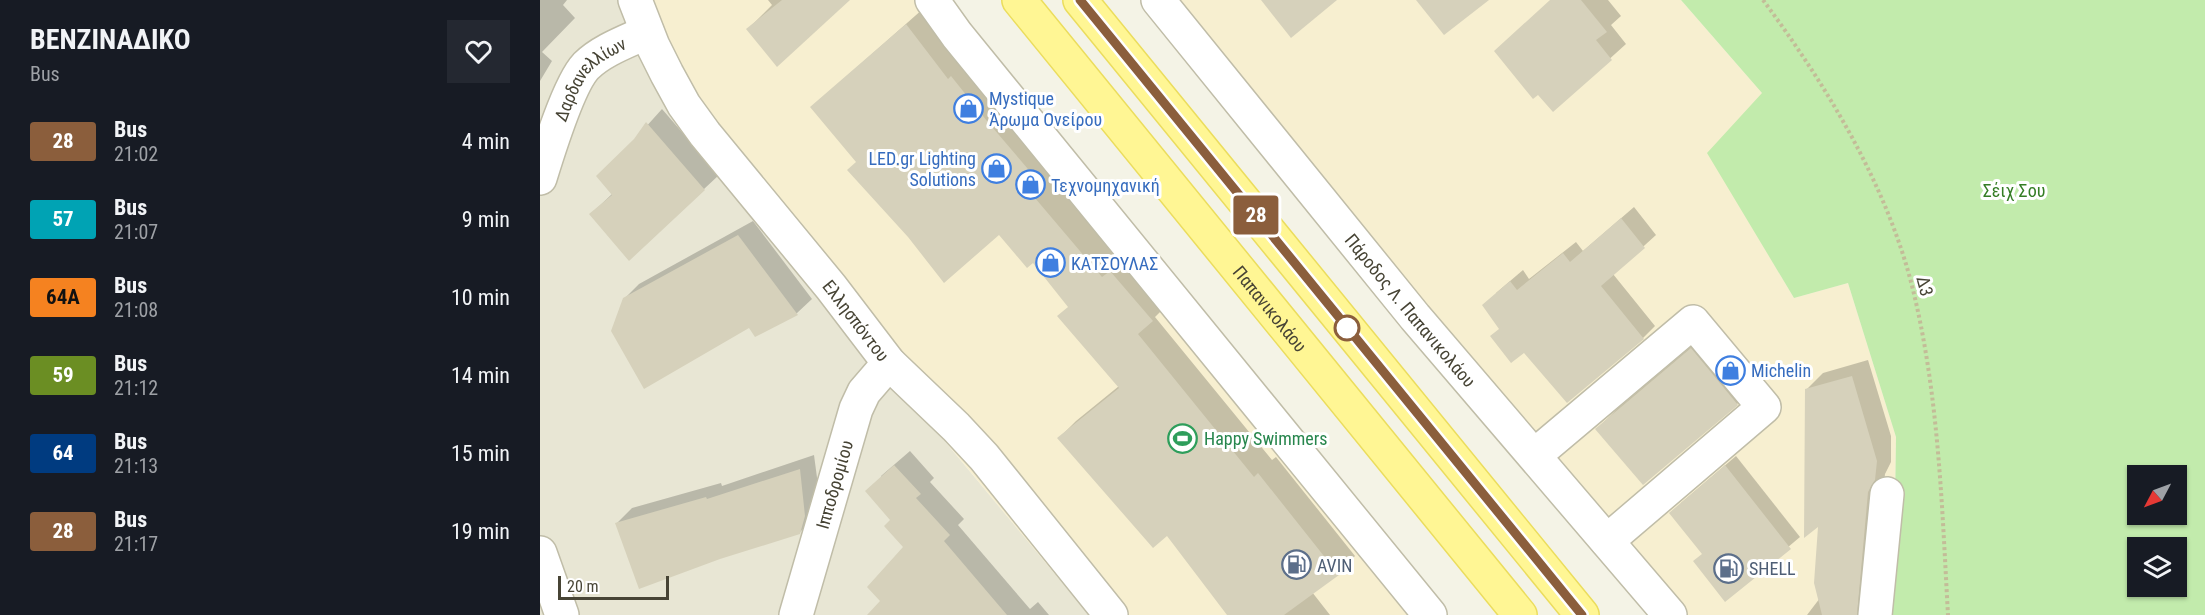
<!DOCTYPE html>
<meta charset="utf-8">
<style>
body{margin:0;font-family:"Roboto Condensed",sans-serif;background:#242831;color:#f1f3f6;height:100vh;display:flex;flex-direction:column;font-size:22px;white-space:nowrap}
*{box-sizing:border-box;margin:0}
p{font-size:20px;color:#9ea1a6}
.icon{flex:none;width:33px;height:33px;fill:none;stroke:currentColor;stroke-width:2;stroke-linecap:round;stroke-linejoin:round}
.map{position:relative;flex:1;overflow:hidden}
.side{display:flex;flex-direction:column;background:#171b24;width:540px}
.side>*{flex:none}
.badge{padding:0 12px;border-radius:4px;font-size:21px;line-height:39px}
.needle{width:39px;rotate:229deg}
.buttons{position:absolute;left:1587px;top:465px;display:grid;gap:12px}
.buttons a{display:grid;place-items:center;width:60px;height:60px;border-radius:0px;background:#171b24;box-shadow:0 2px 4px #0004;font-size:30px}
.scale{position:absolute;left:18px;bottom:15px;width:111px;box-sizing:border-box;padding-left:6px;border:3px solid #474435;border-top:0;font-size:16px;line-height:21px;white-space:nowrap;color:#474435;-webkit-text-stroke:4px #fff;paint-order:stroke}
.map>.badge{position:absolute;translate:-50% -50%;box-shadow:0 0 0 3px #fff}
.round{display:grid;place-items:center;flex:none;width:63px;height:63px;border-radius:0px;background:#242831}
.head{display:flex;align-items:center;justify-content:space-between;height:102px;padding:0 30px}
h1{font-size:28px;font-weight:700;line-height:45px}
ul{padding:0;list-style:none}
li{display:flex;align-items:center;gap:18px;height:78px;padding:0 30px}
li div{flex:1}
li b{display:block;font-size:22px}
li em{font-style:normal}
li .badge{min-width:66px;font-weight:700;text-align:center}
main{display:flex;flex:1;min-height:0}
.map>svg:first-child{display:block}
.residential{fill:#e8e6d4}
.commercial{fill:#f7efd0}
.green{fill:#c2ebac;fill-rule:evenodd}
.shadow{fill:#0003}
.building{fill:#d6d1bb}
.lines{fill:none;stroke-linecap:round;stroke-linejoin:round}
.minor-casing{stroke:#c0bda8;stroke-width:36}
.major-casing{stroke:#ebdd5d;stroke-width:36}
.path{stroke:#c3bc98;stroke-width:4;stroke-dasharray:3 3;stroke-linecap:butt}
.minor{stroke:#fff;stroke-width:33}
.major{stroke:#fff694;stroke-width:33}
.line-casing{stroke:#fff;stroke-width:14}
.line{stroke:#8b5e3c;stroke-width:9}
.stop-dot{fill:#fff;stroke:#8b5e3c;stroke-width:3}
.labels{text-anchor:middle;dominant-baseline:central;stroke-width:6;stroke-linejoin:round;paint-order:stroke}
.street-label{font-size:18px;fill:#474435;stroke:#fff}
.shop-label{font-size:18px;fill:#366cbe;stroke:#fff;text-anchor:start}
.park-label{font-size:18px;fill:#347d24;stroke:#fff}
.leisure-label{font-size:18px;fill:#27864d;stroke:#fff;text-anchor:start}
.service-label{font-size:18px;fill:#4e5e75;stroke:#fff;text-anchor:start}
</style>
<main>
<section class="side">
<div class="head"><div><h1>ΒΕΝΖΙΝΑΔΙΚΟ</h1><p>Bus</p></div><a class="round"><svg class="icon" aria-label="heart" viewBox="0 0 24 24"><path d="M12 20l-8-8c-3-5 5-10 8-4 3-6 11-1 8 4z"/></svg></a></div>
<ul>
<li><span class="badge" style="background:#8b5e3c;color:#fff">28</span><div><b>Bus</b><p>21:02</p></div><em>4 min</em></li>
<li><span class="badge" style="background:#00a3b4;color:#fff">57</span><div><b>Bus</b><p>21:07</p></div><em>9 min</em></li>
<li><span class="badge" style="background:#f58220;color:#111">64Α</span><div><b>Bus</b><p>21:08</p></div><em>10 min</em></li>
<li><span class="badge" style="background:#6b8e23;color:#fff">59</span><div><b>Bus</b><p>21:12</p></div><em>14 min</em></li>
<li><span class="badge" style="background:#003b80;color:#fff">64</span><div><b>Bus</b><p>21:13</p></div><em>15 min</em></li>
<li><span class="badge" style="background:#8b5e3c;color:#fff">28</span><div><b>Bus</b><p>21:17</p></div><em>19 min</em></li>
</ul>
</section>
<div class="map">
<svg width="1665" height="615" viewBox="0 0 1665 615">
<rect width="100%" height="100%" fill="#f4f3e6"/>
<!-- residential -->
<polygon class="residential" points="0,0 81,0 177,167 549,615 0,615"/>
<!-- commercial -->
<g class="commercial">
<polygon points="81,0 387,0 887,615 549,615 177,166"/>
<polygon points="614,0 1141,0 1223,94 1168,153 1254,298 1308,283 1356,437 1355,506 1350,615 1119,615"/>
</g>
<!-- green -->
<path class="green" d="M1141,0H1665V615H1350L1355,506L1356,437L1308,283L1254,298L1167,153L1222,93ZM1598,476H1636V514H1598ZM1598,548H1636V586H1598Z"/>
<!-- shadow -->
<g class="shadow">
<polygon points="0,0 27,0 23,5 35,18 2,52 12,61 0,81"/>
<polygon points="228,0 308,0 208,29 232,5"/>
<polygon points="1011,0 1068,0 1081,16 1071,25 1086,44 1013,110"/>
<polygon points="384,8 521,171 512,180 581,261 630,302 615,317 732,460 736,457 815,556 798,574 772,592 790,615 703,615 627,534 519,438 536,421 579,386 530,306 493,261 459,232 318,162 272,107"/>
<polygon points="122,109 179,175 164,189 51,214 72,194 95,139"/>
<polygon points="1094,207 1116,235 1073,274 1115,326 1103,338 984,351 961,328 956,293 983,270 989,279 1036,242 1043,251"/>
<polygon points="213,221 272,299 257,313 216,335 210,326 84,299 99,284"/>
<polygon points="1172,329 1217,383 1197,404 1057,429 1077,409"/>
<polygon points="1328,360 1351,436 1351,462 1345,474 1333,595 1337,615 1267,615 1280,598 1279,524 1266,390 1283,373"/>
<polygon points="370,451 394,478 390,482 424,519 418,525 490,609 498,602 509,615 349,615 366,547 352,520 341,476"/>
<polygon points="274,455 280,500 275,517 259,533 77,523 92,508 181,483 182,486"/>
<polygon points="1196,456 1260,537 1185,600 1141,503"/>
</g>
<!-- building -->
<g class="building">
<polygon points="242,0 310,0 237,67 206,29"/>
<polygon points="721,0 797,0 751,38"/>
<polygon points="876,0 949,0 904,35"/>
<polygon points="1010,0 1041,0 1067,32 1056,40 1072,60 1013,112 998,95 993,99 954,51"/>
<polygon points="366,24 408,79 411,76 447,121 505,189 495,198 562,277 570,271 613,321 598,334 714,477 718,473 799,575 744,615 687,615 627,536 613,548 517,438 579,388 517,316 528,307 493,263 487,268 459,235 404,283 368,237 307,170 316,162 270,107"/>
<polygon points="106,122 165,190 89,261 49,214 72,195 56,176 94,139"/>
<polygon points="1081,218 1105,248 1061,286 1104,339 1027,403 984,353 971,363 950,336 959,329 942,305 970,281 977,290 1023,253 1030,262"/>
<polygon points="198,235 258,315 215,337 209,328 104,389 71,331 83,298"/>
<polygon points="1151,348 1198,405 1103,485 1055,429"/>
<polygon points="1312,376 1337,461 1335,480 1328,492 1317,615 1282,615 1274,583 1278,527 1264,538 1265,389"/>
<polygon points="354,465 381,494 376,498 410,535 404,541 467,615 327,615 340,601 327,587 363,547 344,526 350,520 325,491"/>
<polygon points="1185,465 1251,549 1185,602 1153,561 1162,554 1129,513"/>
<polygon points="260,469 265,516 260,534 180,559 99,589 75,523 166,497 167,499"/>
</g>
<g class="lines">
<defs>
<g id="minor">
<path id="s1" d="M95,0L113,46L127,74L144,105L165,134L291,287L349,363L416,427L444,457L571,615"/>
<polyline points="392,0 417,35 890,615"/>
<path id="s2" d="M618,0L875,317L1130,615"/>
<path id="s3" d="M0,178C8,152 29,84 46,66C62,50 88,41 107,32"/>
<polyline points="995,455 1153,322 1224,407 1067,541"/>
<polyline points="0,553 22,615"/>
<path id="s4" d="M256,615L316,409L324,392L349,363"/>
<polyline points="1335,615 1347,494"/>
</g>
<g id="major">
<path id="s5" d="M479,0L980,615"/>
<polyline points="540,0 1042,615"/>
</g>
</defs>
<!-- minor casing -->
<use href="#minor" class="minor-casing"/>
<!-- major casing -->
<use href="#major" class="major-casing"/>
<!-- path -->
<path class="path" d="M1223,0C1287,86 1349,188 1374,294C1399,399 1402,508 1408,615"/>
<!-- minor -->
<use href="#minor" class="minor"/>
<!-- major -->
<use href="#major" class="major"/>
</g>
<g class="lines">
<defs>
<polyline id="line" points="540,0 1042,615"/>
</defs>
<!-- line casing -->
<use href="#line" class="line-casing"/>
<!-- line -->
<use href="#line" class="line"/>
</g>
<!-- icons -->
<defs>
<symbol id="shop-ring" viewBox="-11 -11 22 22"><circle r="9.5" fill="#fff" stroke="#3f7fe0" stroke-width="1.5"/><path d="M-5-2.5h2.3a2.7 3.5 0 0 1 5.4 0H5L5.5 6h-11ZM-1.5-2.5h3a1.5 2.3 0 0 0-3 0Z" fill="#3f7fe0"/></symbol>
<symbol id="stadium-ring" viewBox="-11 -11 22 22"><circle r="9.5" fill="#fff" stroke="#2e9e5b" stroke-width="1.5"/><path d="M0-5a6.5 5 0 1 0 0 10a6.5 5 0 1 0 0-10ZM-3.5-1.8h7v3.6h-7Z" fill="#2e9e5b"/></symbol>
<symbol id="fuel-ring" viewBox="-11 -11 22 22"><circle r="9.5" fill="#fff" stroke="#5c6f8a" stroke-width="1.5"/><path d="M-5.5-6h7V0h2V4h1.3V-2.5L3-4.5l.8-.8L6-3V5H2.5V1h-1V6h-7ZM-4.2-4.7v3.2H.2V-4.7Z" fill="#5c6f8a"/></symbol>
</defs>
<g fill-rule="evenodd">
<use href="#shop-ring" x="412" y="92" width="33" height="33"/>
<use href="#shop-ring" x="440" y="152" width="33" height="33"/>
<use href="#shop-ring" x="474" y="168" width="33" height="33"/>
<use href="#shop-ring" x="494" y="246" width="33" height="33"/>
<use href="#shop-ring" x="1174" y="354" width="33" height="33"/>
<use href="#stadium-ring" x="626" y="422" width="33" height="33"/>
<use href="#fuel-ring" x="740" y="548" width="33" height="33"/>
<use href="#fuel-ring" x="1172" y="552" width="33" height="33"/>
</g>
<!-- markers -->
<circle class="stop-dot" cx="807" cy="328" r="12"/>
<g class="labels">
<!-- street labels -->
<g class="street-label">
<text stroke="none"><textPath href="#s3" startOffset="114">Δαρδανελλίων</textPath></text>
<text transform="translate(1385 286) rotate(75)">Δ3</text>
<text stroke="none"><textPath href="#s5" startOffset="398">Παπανικολάου</textPath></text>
<text stroke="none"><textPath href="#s2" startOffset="400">Πάροδος Λ. Παπανικολάου</textPath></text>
<text stroke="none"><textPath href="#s1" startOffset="392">Ελλησπόντου</textPath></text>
<text stroke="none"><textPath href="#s4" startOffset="136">Ιπποδρομίου</textPath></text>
</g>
<!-- shop labels -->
<g class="shop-label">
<text x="449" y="98">Mystique<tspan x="449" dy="21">Άρωμα Ονείρου</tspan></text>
<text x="436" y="158" text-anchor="end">LED.gr Lighting<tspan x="436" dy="21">Solutions</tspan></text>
<text x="511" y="185">Τεχνομηχανική</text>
<text x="531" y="263">ΚΑΤΣΟΥΛΑΣ</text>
<text x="1211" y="370">Michelin</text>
</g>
<!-- park labels -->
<g class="park-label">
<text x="1474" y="190">Σέιχ Σου</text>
</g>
<!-- leisure labels -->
<g class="leisure-label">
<text x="664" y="438">Happy Swimmers</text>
</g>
<!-- service labels -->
<g class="service-label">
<text x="777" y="565">AVIN</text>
<text x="1209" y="568">SHELL</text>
</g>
</g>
</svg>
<div class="buttons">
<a><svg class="needle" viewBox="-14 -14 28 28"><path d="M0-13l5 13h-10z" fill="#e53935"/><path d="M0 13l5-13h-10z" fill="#9ea1a6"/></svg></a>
<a><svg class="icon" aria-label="layers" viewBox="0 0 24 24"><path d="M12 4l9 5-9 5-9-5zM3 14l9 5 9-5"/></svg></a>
</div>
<div class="scale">20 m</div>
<b class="badge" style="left:716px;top:215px;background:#8b5e3c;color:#fff">28</b>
</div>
</main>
